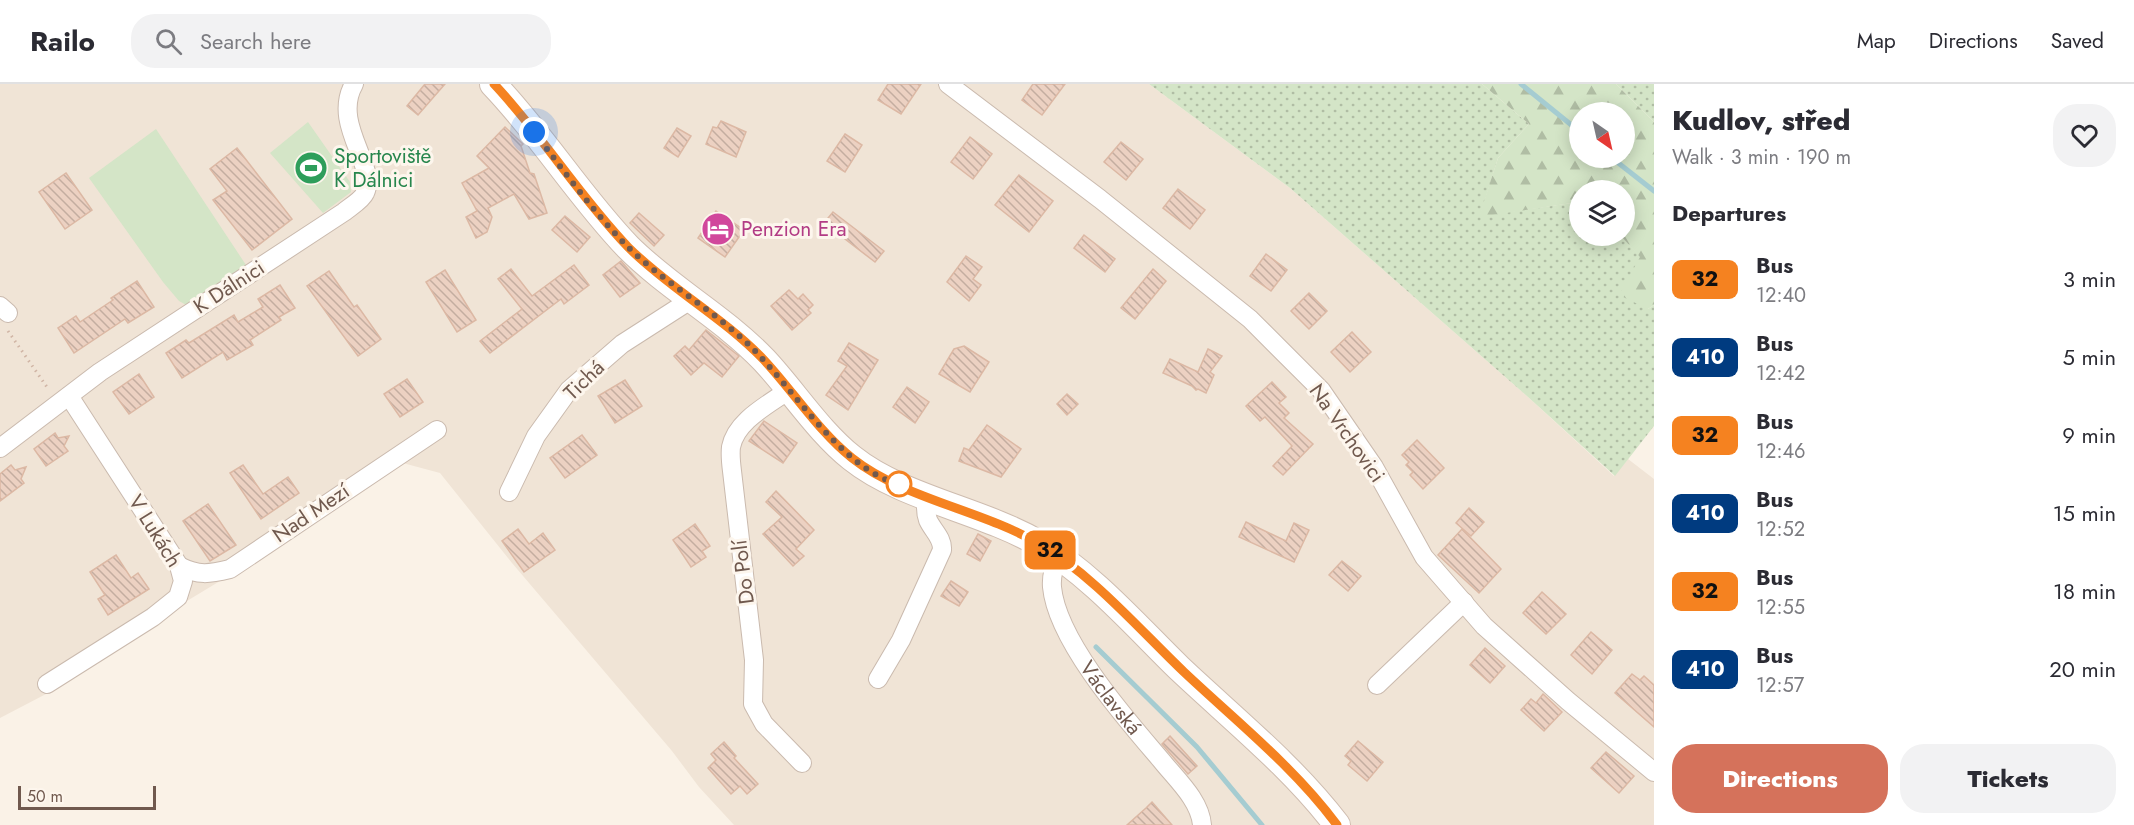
<!DOCTYPE html>
<meta charset="utf-8">
<style>
body{margin:0;font-family:Jost,sans-serif;background:#f2f2f3;color:#2b2b33;height:100vh;display:flex;flex-direction:column;font-size:22px;white-space:nowrap}
*{box-sizing:border-box;margin:0}
p{font-size:20px;color:#7c7c81}
.icon{flex:none;width:33px;height:33px;fill:none;stroke:currentColor;stroke-width:2;stroke-linecap:round;stroke-linejoin:round}
.map{position:relative;flex:1;overflow:hidden}
.drawer{display:flex;flex-direction:column;background:#fff;width:480px}
.drawer>*{flex:none}
.badge{padding:0 12px;border-radius:9px;font-size:21px;line-height:39px}
.needle{width:39px;rotate:146deg}
.fabs{position:absolute;left:1569px;top:18px;display:grid;gap:12px}
.fabs a{display:grid;place-items:center;width:66px;height:66px;border-radius:50%;background:#fff;box-shadow:0 3px 15px #0003;font-size:30px}
.scale{position:absolute;left:18px;bottom:15px;width:138px;box-sizing:border-box;padding-left:6px;border:3px solid #70594e;border-top:0;font-size:16px;line-height:21px;white-space:nowrap;color:#70594e;-webkit-text-stroke:4px #fdf6ed;paint-order:stroke}
.you{position:absolute;width:30px;height:30px;margin:-15px;border:4px solid #fff;border-radius:50%;background:#1a73e8;box-shadow:0 0 0 9px #1a73e833}
.map>.badge{position:absolute;translate:-50% -50%;box-shadow:0 0 0 3px #fff}
h2{padding:0 18px;font-size:22px;line-height:54px}
.round{display:grid;place-items:center;flex:none;width:63px;height:63px;border-radius:24px;background:#f2f2f3}
.summary{display:flex;align-items:center;justify-content:space-between;height:102px;padding:0 18px}
h1{font-size:28px;font-weight:800;line-height:45px}
.cta{display:flex;gap:12px;margin-top:auto;padding:12px 18px}
.cta a{flex:1;height:69px;border-radius:24px;background:#d5725b;color:#fff;font-size:24px;font-weight:800;line-height:69px;text-align:center}
.cta a+a{background:#f2f2f3;color:#2b2b33}
ul{padding:0;list-style:none}
li{display:flex;align-items:center;gap:18px;height:78px;padding:0 18px}
li div{flex:1}
li b{display:block;font-size:22px}
li em{font-style:normal}
li .badge{min-width:66px;font-weight:700;text-align:center}
header{display:flex;align-items:center;gap:36px;box-sizing:border-box;height:84px;padding:0 30px;background:#fff;border-bottom:2px solid #e1e1e2}
header strong{font-size:28px}
nav{display:flex;gap:33px;margin-inline-start:auto;font-size:21px}
.search{width:420px;height:54px;background:#f2f2f3;display:flex;align-items:center;gap:15px;box-sizing:border-box;padding:0 21px;border-radius:24px;color:#7c7c81;font-size:22px}
main{display:flex;flex:1;min-height:0}
.map>svg:first-child{display:block}
.residential{fill:#f0e4d6}
.grass{fill:url(#grass-dots)}
.forest{fill:url(#forest-firs);fill-rule:evenodd}
.park{fill:#d4e5c7}
.lines{fill:none;stroke-linecap:round;stroke-linejoin:round}
.stream{stroke:#a5ccd1;stroke-width:5}
.building{fill:url(#building-back-hatch);stroke:#dcb8a4;stroke-width:1.5}
.street-casing{stroke:#cabaae;stroke-width:20}
.secondary-casing{stroke:#cebcaf;stroke-width:28}
.path{stroke:#d0b5a5;stroke-width:3;stroke-dasharray:1.5 4.5;stroke-linecap:butt}
.street{stroke:#fff;stroke-width:18}
.secondary{stroke:#fff;stroke-width:26}
.line-casing{stroke:#fff;stroke-width:14}
.line{stroke:#f58220;stroke-width:9}
.walk{stroke:#70594e;stroke-width:6;stroke-dasharray:0 10.8}
.stop-dot{fill:#fff;stroke:#f58220;stroke-width:3}
.labels{text-anchor:middle;dominant-baseline:central;stroke-width:6;stroke-linejoin:round;paint-order:stroke}
.leisure-label{font-size:21px;fill:#27864d;stroke:#fdf6ed;text-anchor:start}
.hotel-label{font-size:21px;fill:#b23c85;stroke:#fdf6ed;text-anchor:start}
.street-label{font-size:21px;fill:#70594e;stroke:#fdf6ed}
</style>
<header>
<strong>Railo</strong>
<div class="search"><svg class="icon" aria-label="search" viewBox="0 0 24 24"><circle cx="10" cy="10" r="6"/><path d="M15 15l6 6"/></svg>Search here</div>
<nav><a>Map</a><a>Directions</a><a>Saved</a></nav>
</header>
<main>
<div class="map">
<svg width="1654" height="741" viewBox="0 0 1654 741">
<defs>
<pattern id="grass-dots" width="8" height="8" patternUnits="userSpaceOnUse" patternTransform="scale(1.5)"><rect width="8" height="8" fill="#d4e5c7"/><path d="M2 2h.1M6 6h.1" fill="none" stroke="#b0bda4" stroke-width="1.8" stroke-linecap="round"/></pattern>
<pattern id="forest-firs" width="22" height="20" patternUnits="userSpaceOnUse" patternTransform="scale(1.5)"><rect width="22" height="20" fill="#d4e5c7"/><path d="M5 1l3.5 6h-7zM16 11l3.5 6h-7z" fill="#b0bda4"/></pattern>
<pattern id="building-back-hatch" width="6" height="6" patternUnits="userSpaceOnUse" patternTransform="scale(1.5)"><rect width="6" height="6" fill="#ecd1c2"/><path d="M-1 5l2 2M0 0l6 6M5-1l2 2" fill="none" stroke="#c4ada0"/></pattern>
</defs>
<rect width="100%" height="100%" fill="#faf2e7"/>
<!-- residential -->
<polygon class="residential" points="0,0 1149,0 1290,104 1528,313 1614,392 1628,375 1654,395 1654,741 734,741 699,703 672,667 512,479 440,389 399,378 220,497 124,555 46,610 0,634"/>
<!-- grass -->
<g class="grass">
<polygon points="1149,0 1482,0 1529,40 1498,74 1480,132 1579,118 1580,152 1621,152 1641,173 1648,225 1654,221 1654,342 1615,392 1528,313 1290,104"/>
<polygon points="1616,0 1654,0 1654,38"/>
</g>
<!-- forest -->
<path class="forest" d="M1482,0H1616L1654,38V221L1648,225L1619,211L1640,173L1621,152H1624V106H1580L1579,118L1479,133L1498,74L1529,40ZM1580,28H1624V74H1580Z"/>
<!-- park -->
<g class="park">
<polygon points="308,38 350,98 351,108 323,129 270,69"/>
<polygon points="156,45 248,184 188,222 179,217 163,198 89,94"/>
</g>
<g class="lines">
<!-- stream -->
<g class="stream">
<polyline points="1521,0 1580,48"/>
<polyline points="1612,74 1654,107"/>
<polyline points="1096,563 1197,663 1262,741"/>
</g>
</g>
<!-- building -->
<g class="building">
<polygon points="425,0 445,0 418,31 407,22"/>
<polygon points="888,0 921,0 901,30 878,16"/>
<polygon points="1033,0 1065,0 1042,31 1022,16"/>
<polygon points="721,37 746,48 736,73 706,60 713,43 717,44"/>
<polygon points="505,43 523,60 521,62 530,89 534,90 547,129 529,135 514,110 488,124 492,133 487,148 476,154 466,133 477,127 462,99 489,84 477,72"/>
<polygon points="677,44 691,52 678,73 664,64"/>
<polygon points="845,50 862,61 845,88 827,77"/>
<polygon points="970,53 992,70 973,95 951,78"/>
<polygon points="1121,58 1143,75 1126,96 1104,78"/>
<polygon points="237,64 292,135 252,166 213,116 227,107 210,85"/>
<polygon points="66,89 92,126 65,145 39,108"/>
<polygon points="1019,91 1053,117 1029,148 995,121"/>
<polygon points="1178,105 1205,126 1190,145 1163,124"/>
<polygon points="716,127 744,146 725,173 698,154"/>
<polygon points="833,128 884,167 875,178 824,139"/>
<polygon points="639,129 664,151 654,162 630,139"/>
<polygon points="565,132 590,153 577,168 552,146"/>
<polygon points="1084,151 1115,175 1105,188 1074,164"/>
<polygon points="1266,170 1287,186 1271,207 1250,192"/>
<polygon points="966,172 982,183 973,195 981,201 969,217 947,198"/>
<polygon points="621,177 640,199 620,213 603,191"/>
<polygon points="574,181 589,201 564,220 561,215 490,269 480,257 522,225 498,195 511,185 532,212"/>
<polygon points="1153,185 1166,197 1135,235 1121,224"/>
<polygon points="445,186 476,236 457,248 426,198"/>
<polygon points="329,187 354,223 357,221 381,255 358,272 307,202"/>
<polygon points="137,197 154,223 128,239 125,235 74,269 58,244 76,232 80,238 113,216 111,214"/>
<polygon points="280,201 295,224 279,233 281,236 250,256 253,261 227,276 223,268 182,294 166,269 186,256 189,259 234,231 238,238 263,223 258,215"/>
<polygon points="789,206 798,215 803,210 813,221 808,226 811,229 792,246 771,222"/>
<polygon points="1309,209 1327,227 1309,245 1291,227"/>
<polygon points="706,246 739,272 722,293 704,279 691,291 674,272 685,262 689,266"/>
<polygon points="1352,248 1371,268 1350,288 1331,268"/>
<polygon points="849,259 878,276 848,326 826,311 847,282 838,277"/>
<polygon points="964,262 989,278 970,308 939,290 954,265"/>
<polygon points="1208,265 1222,272 1210,288 1214,291 1206,309 1198,305 1196,306 1192,302 1163,289 1170,275 1198,288"/>
<polygon points="139,290 154,313 129,330 113,308"/>
<polygon points="407,295 423,318 400,333 384,310"/>
<polygon points="625,296 642,322 615,339 598,312"/>
<polygon points="1272,298 1286,313 1279,319 1289,329 1284,334 1313,360 1283,391 1273,382 1292,362 1265,333 1260,337 1246,322"/>
<polygon points="907,303 929,318 915,339 893,323"/>
<polygon points="1067,310 1078,320 1067,331 1057,320"/>
<polygon points="764,337 797,359 783,379 749,357"/>
<polygon points="987,341 1021,365 1001,393 959,377 964,364 969,366"/>
<polygon points="55,349 58,354 69,352 64,362 68,367 46,382 34,365"/>
<polygon points="582,351 597,371 565,394 550,374"/>
<polygon points="1417,356 1444,384 1423,405 1410,391 1413,388 1406,381 1409,378 1402,371"/>
<polygon points="11,381 15,386 26,383 21,395 24,399 0,417 0,390"/>
<polygon points="243,381 263,410 288,393 299,409 261,435 230,389"/>
<polygon points="776,407 814,446 796,465 804,472 793,482 763,450 782,433 766,418"/>
<polygon points="208,420 236,461 210,477 183,437"/>
<polygon points="1469,424 1484,438 1471,452 1456,439"/>
<polygon points="1246,438 1286,457 1294,439 1309,446 1294,478 1239,453"/>
<polygon points="695,440 710,462 702,467 706,473 691,483 673,456"/>
<polygon points="518,445 529,460 543,449 555,466 524,488 502,457"/>
<polygon points="1462,445 1501,485 1479,509 1438,471"/>
<polygon points="978,450 991,457 980,477 967,470"/>
<polygon points="116,471 131,494 138,489 149,505 108,531 98,515 105,511 90,488"/>
<polygon points="1342,477 1361,492 1348,507 1329,491"/>
<polygon points="951,497 968,508 959,522 941,512"/>
<polygon points="1542,508 1566,530 1546,550 1523,529"/>
<polygon points="1591,548 1612,566 1592,590 1571,571"/>
<polygon points="1485,564 1505,582 1490,599 1470,581"/>
<polygon points="1632,590 1640,596 1644,592 1654,601 1654,643 1615,609"/>
<polygon points="1543,610 1562,628 1544,647 1521,626 1531,615 1536,619"/>
<polygon points="1170,652 1197,682 1188,690 1162,660"/>
<polygon points="1358,657 1383,678 1367,697 1348,681 1351,677 1345,672"/>
<polygon points="724,658 736,672 734,674 758,700 747,710 740,702 731,710 708,684 716,676 711,670"/>
<polygon points="1606,668 1634,692 1619,709 1591,684"/>
<polygon points="1152,718 1172,741 1127,741 1146,724"/>
</g>
<g class="lines">
<defs>
<g id="street">
<polyline points="948,0 1100,115 1250,235 1321,306 1374,383 1424,473 1484,542 1568,617 1654,688"/>
<polyline points="0,222 8,229"/>
<path d="M790,305C770,320 736,336 731,363C730,371 731,379 732,387L754,576L753,620L764,640L802,679"/>
<path d="M0,364L100,288L344,128C350,123 362,116 365,109C378,82 331,40 354,0"/>
<polyline points="509,408 536,352 569,306 622,260 692,215"/>
<path id="s1" d="M1059,472C1054,482 1051,491 1052,503C1057,557 1126,635 1161,676C1176,695 1200,716 1202,741"/>
<path d="M179,482C199,492 209,490 230,485L437,346"/>
<path d="M878,595L901,556L942,466C943,454 933,447 928,436C925,428 926,420 927,412"/>
<polyline points="47,600 153,533 178,513 183,497 179,482 69,312"/>
<polyline points="1377,601 1464,518"/>
</g>
<path id="secondary" d="M493,0C542,51 579,112 628,163C670,205 723,233 764,276C793,307 819,348 852,374C902,414 981,426 1038,459C1091,490 1136,542 1179,584C1233,635 1292,682 1337,741"/>
</defs>
<!-- street casing -->
<use href="#street" class="street-casing"/>
<!-- secondary casing -->
<use href="#secondary" class="secondary-casing"/>
<!-- path -->
<polyline class="path" points="8,247 49,306"/>
<!-- street -->
<use href="#street" class="street"/>
<!-- secondary -->
<use href="#secondary" class="secondary"/>
</g>
<g class="lines">
<defs>
<path id="line" d="M494,0C542,51 579,112 628,163C670,205 723,233 764,276C793,307 819,348 852,374C902,414 981,426 1038,459C1092,490 1139,545 1184,588C1236,637 1294,683 1337,741"/>
</defs>
<!-- line casing -->
<use href="#line" class="line-casing"/>
<!-- line -->
<use href="#line" class="line"/>
<!-- walk -->
<path class="walk" d="M534,48C564,87 594,129 629,164C666,200 712,225 749,261C793,303 842,386 899,400"/>
</g>
<!-- icons -->
<defs>
<symbol id="stadium-disc" viewBox="-11 -11 22 22"><circle r="9.5" fill="#2e9e5b" stroke="#fdf6ed"/><path d="M0-5a6.5 5 0 1 0 0 10a6.5 5 0 1 0 0-10ZM-3.5-1.8h7v3.6h-7Z" fill="#fff"/></symbol>
<symbol id="hotel-disc" viewBox="-11 -11 22 22"><circle r="9.5" fill="#d1479c" stroke="#fdf6ed"/><path d="M-6-4.5h1.5V1H6V5H4.5V3h-9V5H-6ZM-4 0a1.8 1.8 0 1 1 3.6 0ZM.5 0V-2.5h3Q6-2.5 6 0Z" fill="#fff"/></symbol>
</defs>
<g fill-rule="evenodd">
<use href="#stadium-disc" x="292" y="65" width="38" height="38"/>
<use href="#hotel-disc" x="699" y="126" width="38" height="38"/>
</g>
<!-- markers -->
<circle class="stop-dot" cx="899" cy="400" r="12"/>
<g class="labels">
<!-- leisure labels -->
<g class="leisure-label">
<text x="334" y="72">Sportoviště<tspan x="334" dy="24">K Dálnici</tspan></text>
</g>
<!-- hotel labels -->
<g class="hotel-label">
<text x="741" y="145">Penzion Era</text>
</g>
<!-- street labels -->
<g class="street-label">
<text transform="translate(229 203) rotate(-33)">K Dálnici</text>
<text transform="translate(584 296) rotate(-44)">Tichá</text>
<text transform="translate(1347 349) rotate(55)">Na Vrchovici</text>
<text transform="translate(311 429) rotate(-34)">Nad Mezí</text>
<text transform="translate(155 447) rotate(58)">V Lukách</text>
<text transform="translate(743 488) rotate(-97)">Do Polí</text>
<text stroke="none"><textPath href="#s1" startOffset="159">Václavská</textPath></text>
</g>
</g>
</svg>
<div class="fabs">
<a><svg class="needle" viewBox="-14 -14 28 28"><path d="M0-13l5 13h-10z" fill="#e53935"/><path d="M0 13l5-13h-10z" fill="#7c7c81"/></svg></a>
<a><svg class="icon" aria-label="layers" viewBox="0 0 24 24"><path d="M12 4l9 5-9 5-9-5zM3 14l9 5 9-5"/></svg></a>
</div>
<div class="scale">50 m</div>
<div class="you" style="left:534px;top:48px"></div>
<b class="badge" style="left:1050px;top:466px;background:#f58220;color:#111">32</b>
</div>
<section class="drawer">
<div class="summary"><div><h1>Kudlov, střed</h1><p>Walk · 3 min · 190 m</p></div><a class="round"><svg class="icon" aria-label="heart" viewBox="0 0 24 24"><path d="M12 20l-8-8c-3-5 5-10 8-4 3-6 11-1 8 4z"/></svg></a></div>
<h2>Departures</h2>
<ul>
<li><span class="badge" style="background:#f58220;color:#111">32</span><div><b>Bus</b><p>12:40</p></div><em>3 min</em></li>
<li><span class="badge" style="background:#003b80;color:#fff">410</span><div><b>Bus</b><p>12:42</p></div><em>5 min</em></li>
<li><span class="badge" style="background:#f58220;color:#111">32</span><div><b>Bus</b><p>12:46</p></div><em>9 min</em></li>
<li><span class="badge" style="background:#003b80;color:#fff">410</span><div><b>Bus</b><p>12:52</p></div><em>15 min</em></li>
<li><span class="badge" style="background:#f58220;color:#111">32</span><div><b>Bus</b><p>12:55</p></div><em>18 min</em></li>
<li><span class="badge" style="background:#003b80;color:#fff">410</span><div><b>Bus</b><p>12:57</p></div><em>20 min</em></li>
</ul>
<div class="cta"><a>Directions</a><a>Tickets</a></div>
</section>
</main>
